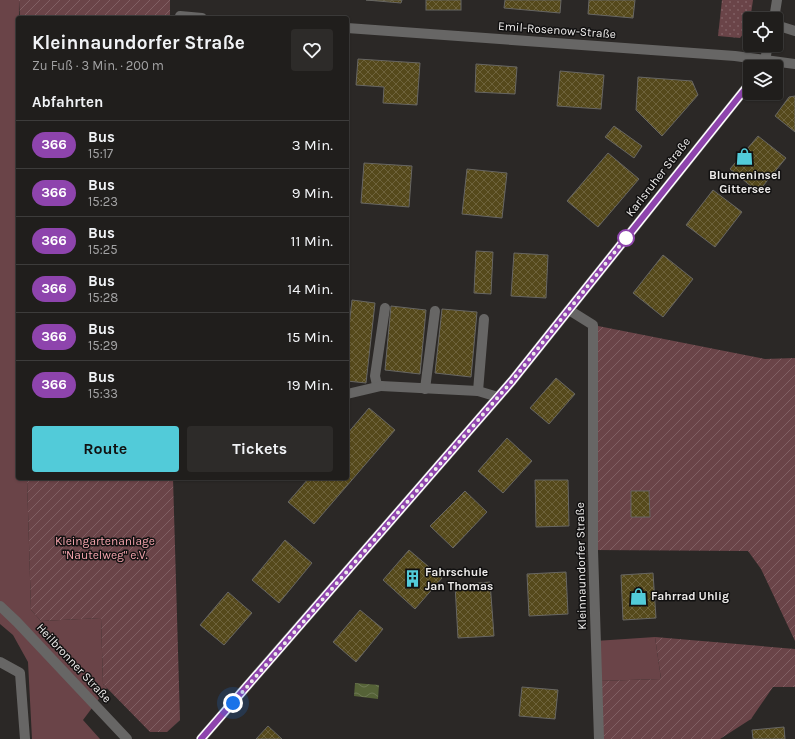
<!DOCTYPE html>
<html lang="de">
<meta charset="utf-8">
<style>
body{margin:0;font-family:Karla,sans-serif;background:#2d2b29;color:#f1f3f6;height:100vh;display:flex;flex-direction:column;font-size:15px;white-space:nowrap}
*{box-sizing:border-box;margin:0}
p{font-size:13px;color:#a2a2a3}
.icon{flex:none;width:22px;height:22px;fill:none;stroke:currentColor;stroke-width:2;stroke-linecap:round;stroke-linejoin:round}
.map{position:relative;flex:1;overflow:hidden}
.panel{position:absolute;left:16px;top:16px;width:333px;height:464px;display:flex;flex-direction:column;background:#201e1c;border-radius:4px;box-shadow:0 1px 3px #0004,0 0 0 1px #3d3c3b}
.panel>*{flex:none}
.badge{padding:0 8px;border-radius:13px;font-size:14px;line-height:26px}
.fabs{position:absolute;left:743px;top:12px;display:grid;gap:8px}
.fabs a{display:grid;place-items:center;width:40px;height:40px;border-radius:4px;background:#201e1c;box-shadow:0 1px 3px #0004,0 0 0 1px #3d3c3b;font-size:20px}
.you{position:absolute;width:20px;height:20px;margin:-10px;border:3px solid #fff;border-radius:50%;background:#1a73e8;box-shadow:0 0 0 6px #1a73e833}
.map>.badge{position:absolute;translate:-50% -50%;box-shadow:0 0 0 2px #fff}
h2{padding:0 16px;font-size:15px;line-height:36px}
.round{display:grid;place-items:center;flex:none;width:42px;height:42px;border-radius:4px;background:#2d2b29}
.summary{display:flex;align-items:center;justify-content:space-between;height:68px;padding:0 16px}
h1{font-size:19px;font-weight:700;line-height:30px}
.primary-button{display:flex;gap:8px;margin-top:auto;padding:8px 16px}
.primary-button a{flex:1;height:46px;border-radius:4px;background:#52cbd9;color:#111;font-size:16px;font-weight:700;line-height:46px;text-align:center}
.primary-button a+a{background:#2d2b29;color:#f1f3f6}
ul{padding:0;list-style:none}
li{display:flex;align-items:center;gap:12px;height:48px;padding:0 16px;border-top:1px solid #3d3c3b}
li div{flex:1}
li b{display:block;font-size:15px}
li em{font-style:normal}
li .badge{min-width:44px;font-weight:700;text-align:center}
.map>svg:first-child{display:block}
.grass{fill:#6a4448}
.park{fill:url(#park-dots)}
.garden{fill:url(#garden-furrows)}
.water{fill:url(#water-waves)}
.building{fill:url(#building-cross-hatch);stroke:#676663}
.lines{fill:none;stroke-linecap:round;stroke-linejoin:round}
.minor{stroke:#676665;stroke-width:10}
.line-casing{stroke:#fff;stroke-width:9}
.line{stroke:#8e44ad;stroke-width:6}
.walk{stroke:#eeeceb;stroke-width:4;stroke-dasharray:0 7.2}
.stop-dot{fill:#fff;stroke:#8e44ad;stroke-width:2}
.labels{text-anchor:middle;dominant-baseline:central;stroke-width:3;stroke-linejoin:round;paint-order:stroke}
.street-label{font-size:12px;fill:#eeeceb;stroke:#121111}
.poi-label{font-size:12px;font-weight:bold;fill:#eeeceb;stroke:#121111;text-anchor:start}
.park-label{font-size:12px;fill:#f5a5ae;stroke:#121111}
</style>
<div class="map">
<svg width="795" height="739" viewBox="0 0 795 739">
<defs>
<pattern id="park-dots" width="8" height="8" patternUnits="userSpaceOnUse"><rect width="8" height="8" fill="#6a4448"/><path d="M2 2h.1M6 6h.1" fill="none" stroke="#805f63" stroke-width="1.8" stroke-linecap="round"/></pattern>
<pattern id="garden-furrows" width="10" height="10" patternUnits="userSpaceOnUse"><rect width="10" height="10" fill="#6a4448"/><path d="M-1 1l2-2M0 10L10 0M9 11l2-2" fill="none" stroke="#805f63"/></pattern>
<pattern id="water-waves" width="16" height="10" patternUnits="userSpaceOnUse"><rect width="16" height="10" fill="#556237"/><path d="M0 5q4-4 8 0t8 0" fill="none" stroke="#6e7954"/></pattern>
<pattern id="building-cross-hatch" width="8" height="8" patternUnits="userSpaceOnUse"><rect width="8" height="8" fill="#55491b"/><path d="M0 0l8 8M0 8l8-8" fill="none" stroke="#6e633c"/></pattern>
</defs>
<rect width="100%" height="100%" fill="#2b2826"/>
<!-- grass -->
<g class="grass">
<polygon points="0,0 19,0 18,478 27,478 31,610 41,621 101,618 103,684 107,688 83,720 100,739 32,739 28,662 13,635 0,624"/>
<polygon points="655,637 661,679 597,681 595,641"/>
</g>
<!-- park -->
<polygon class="park" points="722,0 753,0 749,27 740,38 718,36"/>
<!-- garden -->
<g class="garden">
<polygon points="19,0 170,0 170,18 20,18"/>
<polygon points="593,325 765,359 795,358 795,641 761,569 748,551 593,550"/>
<polygon points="27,478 173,478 180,720 167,732 150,732 103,684 101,618 41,621 31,610"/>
<polygon points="655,637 795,649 795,687 773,687 751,719 720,739 599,739 597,681 661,679"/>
</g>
<!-- water -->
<polygon class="water" points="355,683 379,685 378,699 354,696"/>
<!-- building -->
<g class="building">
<polygon points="366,0 402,0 401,3"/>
<rect x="426" y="0" width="35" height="10"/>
<polygon points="505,0 561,0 560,13 504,8"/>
<polygon points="589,0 635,0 633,18 588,14"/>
<polygon points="358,59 420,63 417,105 383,103 384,87 356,85"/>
<polygon points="476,64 517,67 515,94 475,92"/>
<polygon points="560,71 604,75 601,109 557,106"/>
<polygon points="638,77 692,81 698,95 662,136 636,110"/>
<polygon points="795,96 795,132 775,116 789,97"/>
<polygon points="614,126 642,146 634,158 605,137"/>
<polygon points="758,136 786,158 758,192 730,169"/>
<polygon points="608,153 639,179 598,227 567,201"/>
<polygon points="364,163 412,166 409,207 361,203"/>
<polygon points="467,169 507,173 502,218 462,214"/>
<polygon points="713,190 742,212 715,247 686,225"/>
<polygon points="476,251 493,252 491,294 474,293"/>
<polygon points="514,253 548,255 546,298 511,296"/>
<polygon points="663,255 693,279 663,317 633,293"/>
<polygon points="352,300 375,303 366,383 347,381 347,344"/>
<polygon points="391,306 426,310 420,374 385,370"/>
<polygon points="442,309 477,312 471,377 435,373"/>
<polygon points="556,378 575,394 549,424 530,408"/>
<polygon points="369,408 395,430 314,524 288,502 309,478 347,478 347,434"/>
<polygon points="507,438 532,461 503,493 478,471"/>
<polygon points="535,480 568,480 569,526 536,527"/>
<polygon points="465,491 487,512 453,548 430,526"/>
<polygon points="631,491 649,491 650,517 631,517"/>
<polygon points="285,540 312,563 279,603 252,580"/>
<polygon points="409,550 442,578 415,609 383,580"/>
<polygon points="566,572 568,614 529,616 527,574"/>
<polygon points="653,573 656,618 623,620 621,575"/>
<polygon points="490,582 494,636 458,638 455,585"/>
<polygon points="228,592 252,613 224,645 200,625"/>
<polygon points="360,610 383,629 356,662 333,642"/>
<polygon points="522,687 558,690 555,719 519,716"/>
<polygon points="268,726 282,739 256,739"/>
<polygon points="784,727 785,739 753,739 752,730"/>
</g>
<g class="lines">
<!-- minor -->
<g class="minor">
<polyline points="180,18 180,16 202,18"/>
<polyline points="774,19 777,0"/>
<polyline points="776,25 795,31"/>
<polyline points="347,28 735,56 795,64"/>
<polyline points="761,67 765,60 768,45"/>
<polyline points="385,308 375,376 377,385 381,386 478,391 498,397"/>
<polyline points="569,310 593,325 593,550 599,739"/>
<polyline points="425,389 435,311"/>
<polyline points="478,391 484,319"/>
<polyline points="347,394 381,386"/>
<polyline points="0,606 17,622 127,739"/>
<polyline points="0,662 20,673 25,739"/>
<polyline points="201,739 512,381 750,83"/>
</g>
</g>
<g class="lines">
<defs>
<polyline id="line" points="201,739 512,381 750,83"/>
</defs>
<!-- line casing -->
<use href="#line" class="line-casing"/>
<!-- line -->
<use href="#line" class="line"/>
<!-- walk -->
<polyline class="walk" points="233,703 512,381 626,238"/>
</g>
<!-- icons -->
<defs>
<symbol id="shop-bare" viewBox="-9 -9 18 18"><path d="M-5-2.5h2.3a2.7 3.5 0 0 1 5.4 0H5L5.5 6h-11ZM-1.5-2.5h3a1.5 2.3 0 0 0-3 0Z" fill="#52cbd9" stroke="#121111" stroke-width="2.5" paint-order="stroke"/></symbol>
<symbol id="building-bare" viewBox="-9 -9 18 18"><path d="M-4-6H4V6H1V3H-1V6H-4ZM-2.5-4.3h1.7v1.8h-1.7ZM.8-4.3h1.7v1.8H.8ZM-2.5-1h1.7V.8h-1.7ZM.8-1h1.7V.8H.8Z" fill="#52cbd9" stroke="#121111" stroke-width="2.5" paint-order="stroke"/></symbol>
</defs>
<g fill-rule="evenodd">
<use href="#shop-bare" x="732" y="144" width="25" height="25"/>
<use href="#building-bare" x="400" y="566" width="25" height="25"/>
<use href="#shop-bare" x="626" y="584" width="25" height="25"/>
</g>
<!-- markers -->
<circle class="stop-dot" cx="626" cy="238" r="8"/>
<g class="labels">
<!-- street labels -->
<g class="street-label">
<text transform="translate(557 30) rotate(4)">Emil-Rosenow-Straße</text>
<text transform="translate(658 177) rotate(-52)">Karlsruher Straße</text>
<text transform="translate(581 566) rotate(-91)">Kleinnaundorfer Straße</text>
<text transform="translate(74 663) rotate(47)">Heilbronner Straße</text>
</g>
<!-- poi labels -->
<g class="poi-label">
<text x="745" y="175" text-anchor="middle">Blumeninsel<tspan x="745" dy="14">Gittersee</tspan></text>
<text x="425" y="572">Fahrschule<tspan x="425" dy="14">Jan Thomas</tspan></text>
<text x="651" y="596">Fahrrad Uhlig</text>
</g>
<!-- park labels -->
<g class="park-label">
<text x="105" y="541">Kleingartenanlage<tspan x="105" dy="14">"Nautelweg" e.V.</tspan></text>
</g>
</g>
</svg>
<div class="fabs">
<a><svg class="icon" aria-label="locate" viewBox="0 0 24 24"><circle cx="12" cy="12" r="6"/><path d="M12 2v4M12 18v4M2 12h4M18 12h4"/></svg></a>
<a><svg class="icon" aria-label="layers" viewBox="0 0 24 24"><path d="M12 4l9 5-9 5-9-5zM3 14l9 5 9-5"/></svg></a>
</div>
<div class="you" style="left:233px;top:703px"></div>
<section class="panel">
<div class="summary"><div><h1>Kleinnaundorfer Straße</h1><p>Zu Fuß · 3 Min. · 200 m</p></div><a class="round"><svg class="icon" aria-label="heart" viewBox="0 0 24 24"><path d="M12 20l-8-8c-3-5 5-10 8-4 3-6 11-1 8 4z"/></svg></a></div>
<h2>Abfahrten</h2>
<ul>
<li><span class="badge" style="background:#8e44ad;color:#fff">366</span><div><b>Bus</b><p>15:17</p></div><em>3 Min.</em></li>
<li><span class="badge" style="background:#8e44ad;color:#fff">366</span><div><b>Bus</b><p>15:23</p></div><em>9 Min.</em></li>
<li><span class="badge" style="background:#8e44ad;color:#fff">366</span><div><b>Bus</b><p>15:25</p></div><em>11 Min.</em></li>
<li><span class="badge" style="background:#8e44ad;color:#fff">366</span><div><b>Bus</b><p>15:28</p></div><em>14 Min.</em></li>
<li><span class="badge" style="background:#8e44ad;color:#fff">366</span><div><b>Bus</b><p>15:29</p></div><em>15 Min.</em></li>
<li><span class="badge" style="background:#8e44ad;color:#fff">366</span><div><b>Bus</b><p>15:33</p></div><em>19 Min.</em></li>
</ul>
<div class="primary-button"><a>Route</a><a>Tickets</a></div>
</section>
</div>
